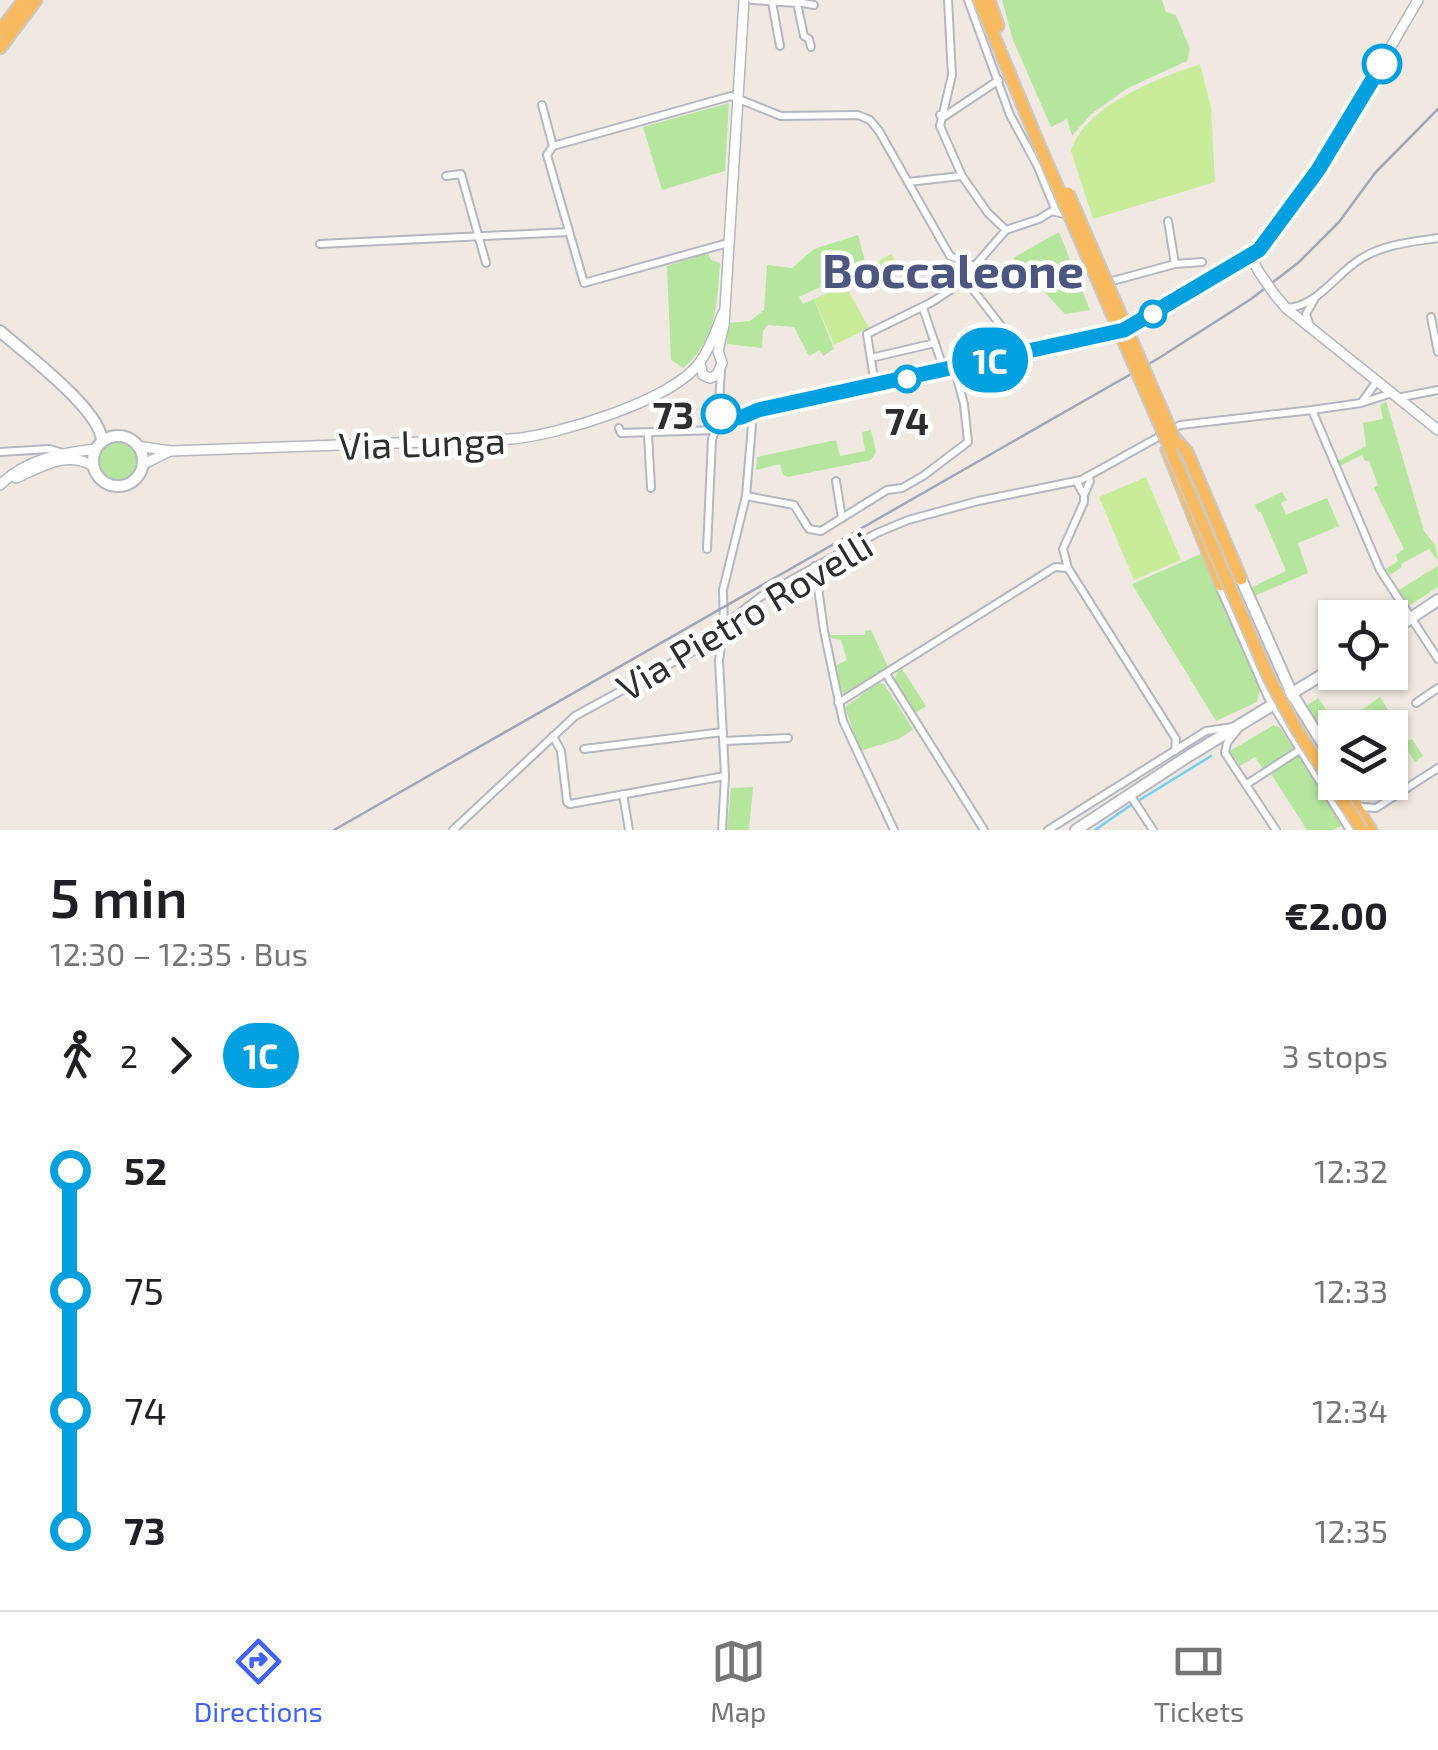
<!DOCTYPE html>
<meta charset="utf-8">
<style>
body{margin:0;font-family:"Exo 2",sans-serif;background:#f6f6f6;color:#202124;height:100vh;display:flex;flex-direction:column;font-size:38px;white-space:nowrap}
*{box-sizing:border-box;margin:0}
p{font-size:32px;color:#757577}
.icon{flex:none;width:55px;height:55px;fill:none;stroke:currentColor;stroke-width:2;stroke-linecap:round;stroke-linejoin:round}
.map{position:relative;height:830px;overflow:hidden}
.drawer{display:flex;flex-direction:column;background:#fff;flex:1}
.drawer>*{flex:none}
.badge{padding:0 20px;border-radius:32px;font-size:35px;line-height:65px}
.controls{position:absolute;left:1318px;top:600px;display:grid;gap:20px}
.controls a{display:grid;place-items:center;width:90px;height:90px;border-radius:0px;background:#fff;box-shadow:0 2px 8px #0004;font-size:50px}
.map>.badge{position:absolute;translate:-50% -50%;box-shadow:0 0 0 5px #fff}
.legs{display:flex;align-items:center;gap:15px;height:110px;padding:0 50px;font-size:32px}
.legs p{margin-inline-start:auto}
.overview{display:flex;align-items:center;justify-content:space-between;height:170px;padding:0 50px}
h1{font-size:55px;font-weight:600;line-height:75px}
ul{padding:0 50px;list-style:none}
li{display:flex;align-items:center;gap:35px;height:120px;font-size:38px}
li i{display:grid;place-items:center;width:15px;height:100%;margin:0 12px;background:currentColor}
li i::after{content:'';width:25px;height:25px;margin:-12px;border:8px solid;border-radius:50%;background:#fff}
li p{margin-inline-start:auto}
li:first-child i{background:linear-gradient(#0000 50%,currentColor 0)}
li:last-child i{background:linear-gradient(currentColor 50%,#0000 0)}
.menu{display:flex;justify-content:space-around;align-items:center;height:140px;border-top:2px solid #e0e0e0;background:#fff;font-size:28px;color:#757577}
.menu a{display:grid;justify-items:center;gap:5px}
.menu .on{color:#4264fb}
.map>svg:first-child{display:block}
.green{fill:#b6e59e}
.pitch{fill:#c9ec9a}
.lines{fill:none;stroke-linecap:round;stroke-linejoin:round}
.stream{stroke:#75cff0;stroke-width:2.5}
.minor-casing{stroke:#b4b7c1;stroke-width:10}
.tertiary-casing{stroke:#b4b7c1;stroke-width:12}
.secondary-casing{stroke:#b4b7c1;stroke-width:14}
.trunk-casing{stroke:#c9c9c9;stroke-width:15}
.minor{stroke:#fff;stroke-width:6}
.tertiary{stroke:#fff;stroke-width:9}
.secondary{stroke:#fff;stroke-width:10}
.trunk{stroke:#f8ba60;stroke-width:11}
.rail{stroke:#a3a6b8;stroke-width:2.5}
.tertiary-bridge-casing{stroke:#b4b7c1;stroke-width:12;stroke-linecap:butt}
.trunk-bridge-casing{stroke:#c9c9c9;stroke-width:15;stroke-linecap:butt}
.tertiary-bridge{stroke:#fff;stroke-width:9}
.trunk-bridge{stroke:#f8ba60;stroke-width:11}
.line-1-casing{stroke:#fff;stroke-width:22}
.line-1{stroke:#00a0de;stroke-width:15}
.stop-1-dot{fill:#fff;stroke:#00a0de;stroke-width:5}
.labels{text-anchor:middle;dominant-baseline:central;stroke-width:9;stroke-linejoin:round;paint-order:stroke}
.stop-label{font-size:38px;font-weight:bold;fill:#2e2e2e;stroke:#fff;text-anchor:end}
.street-label{font-size:38px;fill:#2e2e2e;stroke:#fff}
.district-label{font-size:48px;font-weight:bold;fill:#4d5680;stroke:#fff}
</style>
<div class="map">
<svg width="1438" height="830" viewBox="0 0 1438 830">
<rect width="100%" height="100%" fill="#efe9e1"/>
<!-- green -->
<g class="green">
<polygon points="1002,0 1162,0 1166,12 1176,15 1190,49 1187,61 1128,88 1091,114 1072,136 1067,119 1051,127 1013,40"/>
<polygon points="729,103 725,171 662,190 643,127"/>
<polygon points="1059,232 1090,310 1065,314 1013,258"/>
<polygon points="858,235 866,265 799,297 803,304 814,299 834,349 823,356 820,350 809,356 794,327 768,325 763,331 762,348 727,344 728,323 750,321 764,310 767,265 792,268 814,249"/>
<path d="M708,253L711,260L720,263C717,305 717,339 683,368L671,360L667,266Z"/>
<polygon points="1386,401 1424,531 1435,545 1438,561 1429,549 1401,564 1402,567 1390,575 1386,569 1398,561 1396,555 1404,549 1374,488 1378,485 1369,461 1365,461 1362,455 1340,466 1338,461 1366,446 1363,423 1383,419 1380,405"/>
<polygon points="871,430 876,452 871,460 788,477 783,475 780,464 756,470 757,457 836,440 840,456 865,451 862,432"/>
<circle cx="117" cy="461" r="20"/>
<polygon points="1282,492 1287,500 1281,503 1286,515 1327,498 1339,526 1298,543 1308,573 1254,596 1250,588 1286,571 1261,512 1258,512 1255,505"/>
<polygon points="1205,552 1261,684 1257,702 1216,721 1132,584"/>
<polygon points="1438,566 1438,587 1407,607 1397,591"/>
<polygon points="871,630 888,667 849,693 843,693 835,666 847,660 841,640 831,638 830,635 865,635 865,631"/>
<polygon points="902,669 926,706 915,713 894,680 897,672"/>
<polygon points="878,683 884,684 913,729 899,739 860,751 845,707"/>
<polygon points="1380,697 1407,741 1412,739 1423,756 1415,762 1382,711 1367,722 1370,727 1335,728 1335,751 1305,707 1318,698 1338,726"/>
<polygon points="1274,725 1280,728 1294,748 1263,769 1255,757 1240,766 1230,751"/>
<polygon points="1299,754 1344,824 1334,830 1307,830 1270,772"/>
<polygon points="753,787 749,830 727,830 731,788"/>
</g>
<!-- pitch -->
<g class="pitch">
<path d="M1200,64L1211,107L1215,182L1093,219L1071,151C1086,104 1158,79 1200,64Z"/>
<polygon points="891,254 899,267 874,282 866,269"/>
<polygon points="845,285 869,328 834,345 814,299"/>
<polygon points="1146,477 1181,560 1134,580 1099,497"/>
</g>
<g class="lines">
<!-- stream -->
<g class="stream">
<polyline points="1138,801 1211,756"/>
<polyline points="1095,830 1131,805"/>
</g>
<defs>
<g id="minor">
<polyline points="752,0 797,3 804,36 809,39 811,47"/>
<polyline points="948,0 952,75 940,126 962,176 988,213 1006,230"/>
<polyline points="968,0 1010,115 1038,167 1056,211"/>
<polyline points="772,2 780,46"/>
<polyline points="797,2 814,5"/>
<polyline points="542,105 553,146"/>
<polyline points="940,115 945,116 999,80"/>
<polyline points="553,146 731,96 781,116 858,115 870,120 879,131 950,256 974,266"/>
<polyline points="553,146 547,155 584,283 728,243"/>
<polyline points="446,176 461,174 486,263"/>
<polyline points="908,182 961,176"/>
<polyline points="320,244 569,232"/>
<polyline points="1175,264 1202,262"/>
<polyline points="964,278 1022,353"/>
<polyline points="1105,283 1175,264 1168,221"/>
<polyline points="923,308 944,370"/>
<path d="M1286,308C1318,307 1336,273 1362,258C1385,244 1412,242 1438,238"/>
<polyline points="1431,317 1438,352"/>
<polyline points="1310,326 1306,314 1315,298"/>
<polyline points="875,357 935,343"/>
<polyline points="721,370 719,404 723,417"/>
<polyline points="875,385 867,334 932,302 958,285 1006,230 1039,219 1052,211 1068,215"/>
<polyline points="1397,398 1438,390"/>
<polyline points="1362,402 1377,381"/>
<polyline points="1312,410 1380,570 1438,659"/>
<polyline points="723,417 742,417 758,410 1124,330 1251,257"/>
<polyline points="619,428 621,433 716,430 723,417"/>
<polyline points="648,434 651,488"/>
<polyline points="0,452 49,449 63,453"/>
<polyline points="836,481 842,518"/>
<polyline points="1076,481 1084,495 1084,502 1063,549 1068,568 1176,739 1175,751"/>
<polyline points="1084,495 1090,481 1088,476"/>
<polyline points="746,496 794,505 809,529 821,531 887,490 902,488 923,476 968,442 964,404 954,368"/>
<polyline points="707,549 712,439 716,430"/>
<polyline points="815,566 824,631 843,721 894,830"/>
<polyline points="886,674 984,830"/>
<polyline points="838,703 1055,567 1068,568"/>
<polyline points="1416,703 1438,688"/>
<polyline points="1239,728 1227,743 1225,753 1276,830"/>
<polyline points="553,736 561,751 567,802 570,804 725,776"/>
<polyline points="724,741 788,738"/>
<polyline points="584,749 723,732"/>
<polyline points="1247,784 1301,749"/>
<polyline points="623,794 629,830"/>
<polyline points="1130,795 1153,830"/>
<polyline points="1362,807 1376,808 1438,768"/>
<polyline points="453,830 575,716 712,641 732,619 760,597 877,533 908,520 978,501 1081,480 1180,425 1312,410 1361,403 1392,393"/>
<polyline points="722,830 725,776 719,660 724,629 723,590 746,496 752,425 742,417"/>
<polyline points="1048,830 1206,731 1233,727"/>
</g>
<g id="tertiary">
<polyline points="1259,272 1251,257 1266,242 1319,170 1418,0"/>
<polyline points="1275,295 1286,308 1438,430"/>
<polyline points="700,364 703,375 710,378 717,375 722,363 718,351 724,325 744,0"/>
<path d="M137,446L170,451L510,439C556,436 674,400 700,362C711,347 716,330 723,313"/>
<polyline points="142,465 170,451"/>
<path d="M16,478C41,467 69,449 94,467"/>
<path d="M0,485C26,459 61,453 96,449"/>
</g>
<g id="secondary">
<path d="M0,331C24,353 102,410 102,442"/>
<circle cx="118" cy="461" r="25"/>
<polyline points="1241,579 1292,694 1335,763"/>
<polyline points="1221,585 1270,697 1352,830"/>
<polyline points="1390,632 1438,600"/>
<polyline points="1076,830 1187,757 1335,667"/>
</g>
<g id="trunk">
<polyline points="979,0 1037,140"/>
<polyline points="989,0 998,26"/>
<polyline points="0,31 24,0"/>
<polyline points="0,48 36,0"/>
<polyline points="1173,436 1187,452 1241,579"/>
<polyline points="1167,450 1221,585"/>
<polyline points="1340,782 1371,830"/>
</g>
</defs>
<!-- minor casing -->
<use href="#minor" class="minor-casing"/>
<!-- tertiary casing -->
<use href="#tertiary" class="tertiary-casing"/>
<!-- secondary casing -->
<use href="#secondary" class="secondary-casing"/>
<!-- trunk casing -->
<use href="#trunk" class="trunk-casing"/>
<!-- minor -->
<use href="#minor" class="minor"/>
<!-- tertiary -->
<use href="#tertiary" class="tertiary"/>
<!-- secondary -->
<use href="#secondary" class="secondary"/>
<!-- trunk -->
<use href="#trunk" class="trunk"/>
<!-- rail -->
<polyline class="rail" points="334,830 1159,358 1251,299 1298,263 1339,222 1375,173 1438,109"/>
<defs>
<polyline id="tertiary-bridge" points="1259,272 1275,295"/>
<g id="trunk-bridge">
<polyline points="1037,140 1269,678 1297,730 1362,830"/>
<polyline points="1068,193 1176,443"/>
</g>
</defs>
<!-- tertiary-bridge casing -->
<use href="#tertiary-bridge" class="tertiary-bridge-casing"/>
<!-- trunk-bridge casing -->
<use href="#trunk-bridge" class="trunk-bridge-casing"/>
<!-- tertiary-bridge -->
<use href="#tertiary-bridge" class="tertiary-bridge"/>
<!-- trunk-bridge -->
<use href="#trunk-bridge" class="trunk-bridge"/>
</g>
<g class="lines">
<defs>
<polyline id="line-1" points="721,414 725,419 742,417 758,410 1124,330 1259,250 1318,170 1382,64"/>
</defs>
<!-- line-1 casing -->
<use href="#line-1" class="line-1-casing"/>
<!-- line-1 -->
<use href="#line-1" class="line-1"/>
</g>
<!-- markers -->
<g class="stop-1-dot">
<circle cx="1382" cy="64" r="18"/>
<circle cx="1153" cy="314" r="12"/>
<circle cx="907" cy="379" r="12"/>
<circle cx="721" cy="414" r="18"/>
</g>
<g class="labels">
<!-- stop labels -->
<g class="stop-label">
<text x="694" y="414">73</text>
<text x="907" y="420" text-anchor="middle">74</text>
</g>
<!-- street labels -->
<g class="street-label">
<text transform="translate(422 442) rotate(-2)">Via Lunga</text>
<text transform="translate(744 615) rotate(-31)">Via Pietro Rovelli</text>
</g>
<!-- district labels -->
<g class="district-label">
<text x="953" y="269">Boccaleone</text>
</g>
</g>
</svg>
<div class="controls">
<a><svg class="icon" aria-label="locate" viewBox="0 0 24 24"><circle cx="12" cy="12" r="6"/><path d="M12 2v4M12 18v4M2 12h4M18 12h4"/></svg></a>
<a><svg class="icon" aria-label="layers" viewBox="0 0 24 24"><path d="M12 4l9 5-9 5-9-5zM3 14l9 5 9-5"/></svg></a>
</div>
<b class="badge" style="left:990px;top:360px;background:#00a0de;color:#fff">1C</b>
</div>
<section class="drawer">
<div class="overview"><div><h1>5 min</h1><p>12:30 – 12:35 · Bus</p></div><b>€2.00</b></div>
<div class="legs"><svg class="icon" aria-label="walk" viewBox="0 0 24 24"><circle cx="13" cy="4" r="2"/><path d="M13 8l-2 6 4 7M11 14l-3 7M7 12l3-4h3l4 4"/></svg>2<svg class="icon" aria-label="forward" viewBox="0 0 24 24"><path d="M9 5l7 7-7 7"/></svg><b class="badge" style="background:#00a0de;color:#fff">1C</b><p>3 stops</p></div>
<ul>
<li><i style="color:#00a0de"></i><b>52</b><p>12:32</p></li>
<li><i style="color:#00a0de"></i><span>75</span><p>12:33</p></li>
<li><i style="color:#00a0de"></i><span>74</span><p>12:34</p></li>
<li><i style="color:#00a0de"></i><b>73</b><p>12:35</p></li>
</ul>
</section>
<nav class="menu">
<a class="on"><svg class="icon" aria-label="directions" viewBox="0 0 24 24"><path d="M12 3l9 9-9 9-9-9zM9 14v-3h6M13 9l2 2-2 2"/></svg>Directions</a>
<a><svg class="icon" aria-label="map" viewBox="0 0 24 24"><path d="M3 6l6-2 6 2 6-2v14l-6 2-6-2-6 2zM9 4v14M15 6v14"/></svg>Map</a>
<a><svg class="icon" aria-label="tickets" viewBox="0 0 24 24"><path d="M3 7h18v10H3zM15 7v10"/></svg>Tickets</a>
</nav>
